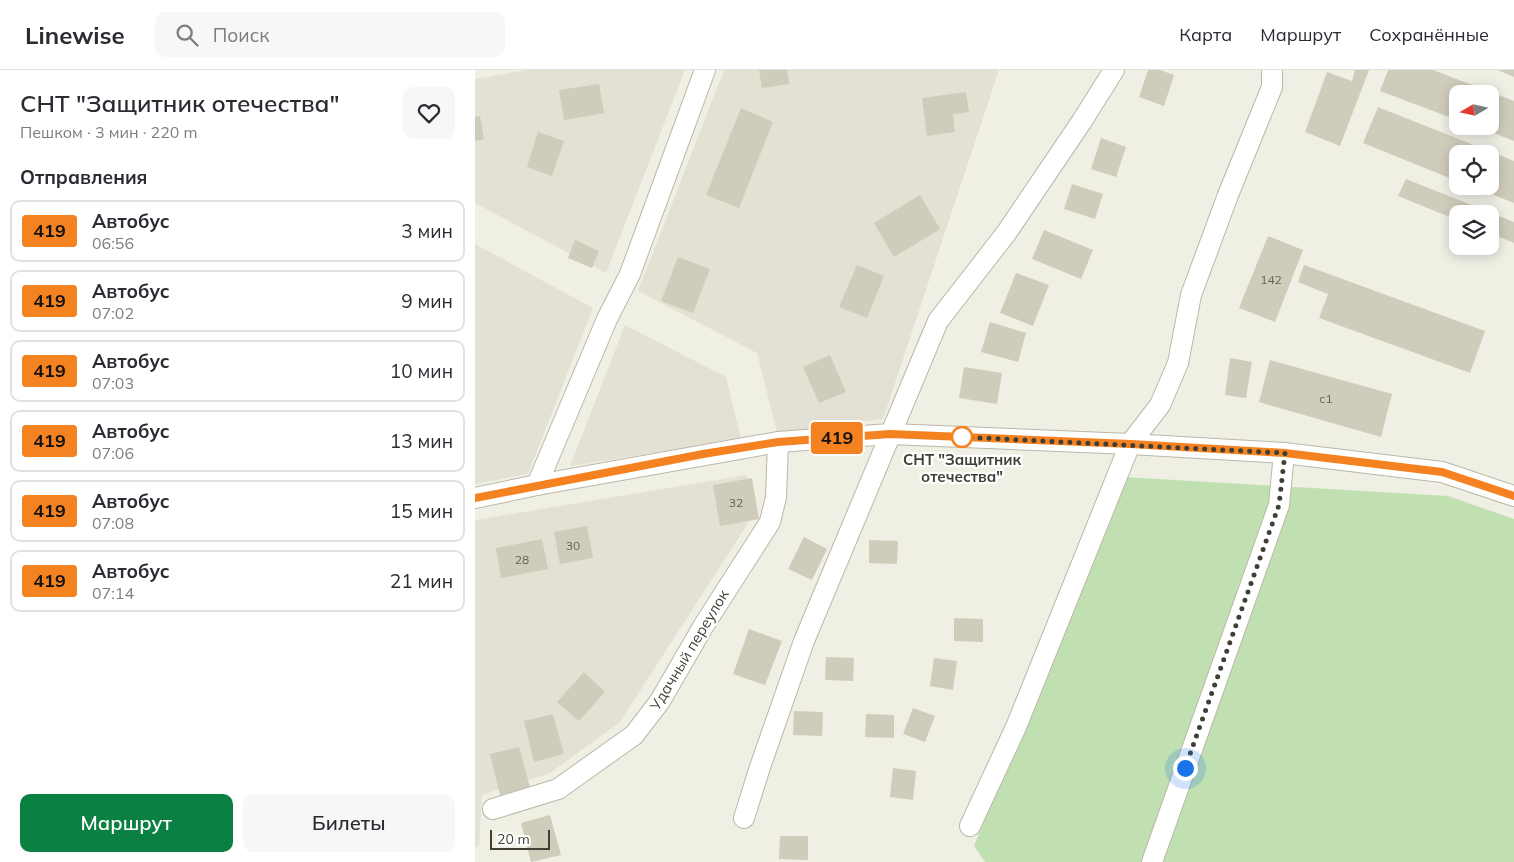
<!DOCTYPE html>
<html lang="ru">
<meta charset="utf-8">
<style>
body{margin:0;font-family:Mulish,sans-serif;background:#f7f7f7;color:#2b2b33;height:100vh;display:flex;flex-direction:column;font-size:19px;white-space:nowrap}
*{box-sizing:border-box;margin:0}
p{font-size:16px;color:#7c7c81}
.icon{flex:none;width:28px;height:28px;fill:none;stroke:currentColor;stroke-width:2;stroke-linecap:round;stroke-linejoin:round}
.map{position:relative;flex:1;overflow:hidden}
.sheet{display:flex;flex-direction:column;background:#fff;width:475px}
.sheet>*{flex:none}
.badge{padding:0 10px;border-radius:4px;font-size:18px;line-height:32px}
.needle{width:32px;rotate:261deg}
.controls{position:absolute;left:974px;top:15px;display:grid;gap:10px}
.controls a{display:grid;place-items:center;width:50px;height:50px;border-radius:10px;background:#fff;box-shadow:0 2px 12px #0003;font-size:25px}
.scale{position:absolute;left:15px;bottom:12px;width:60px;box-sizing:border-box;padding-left:5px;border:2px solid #413f35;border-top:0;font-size:14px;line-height:18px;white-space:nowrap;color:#413f35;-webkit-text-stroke:4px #fff;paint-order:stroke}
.you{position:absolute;width:25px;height:25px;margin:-12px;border:4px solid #fff;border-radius:50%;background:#1a73e8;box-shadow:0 0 0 8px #1a73e833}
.map>.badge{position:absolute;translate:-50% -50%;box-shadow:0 0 0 2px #fff}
h2{padding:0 20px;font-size:19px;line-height:45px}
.round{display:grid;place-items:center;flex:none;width:52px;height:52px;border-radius:10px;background:#f7f7f7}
.headline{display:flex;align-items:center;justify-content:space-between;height:85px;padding:0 20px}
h1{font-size:24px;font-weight:600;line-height:38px}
.button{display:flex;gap:10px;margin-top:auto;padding:10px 20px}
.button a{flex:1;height:58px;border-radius:10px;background:#0b8043;color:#fff;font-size:20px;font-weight:600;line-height:58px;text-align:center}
.button a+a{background:#f7f7f7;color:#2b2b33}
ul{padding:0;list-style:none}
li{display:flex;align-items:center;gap:15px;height:62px;margin:0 10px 8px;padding:0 10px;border:2px solid #e1e1e2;border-radius:10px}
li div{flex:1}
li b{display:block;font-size:19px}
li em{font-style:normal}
li .badge{min-width:55px;font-weight:700;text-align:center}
header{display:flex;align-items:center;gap:30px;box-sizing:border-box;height:70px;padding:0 25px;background:#fff;border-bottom:1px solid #e1e1e2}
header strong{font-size:24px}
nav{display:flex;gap:28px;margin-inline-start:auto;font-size:18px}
.search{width:350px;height:45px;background:#f7f7f7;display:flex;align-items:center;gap:12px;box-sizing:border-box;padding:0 18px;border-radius:10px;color:#7c7c81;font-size:19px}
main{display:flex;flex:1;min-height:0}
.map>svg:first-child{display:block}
.residential{fill:#e3e1d3}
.green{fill:#c1e0b1}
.building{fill:#d0ccbb}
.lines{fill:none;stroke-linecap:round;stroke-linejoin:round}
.minor-casing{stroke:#bab7a8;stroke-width:22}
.minor{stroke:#fff;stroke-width:20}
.line-casing{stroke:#fff;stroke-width:11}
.line{stroke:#f58220;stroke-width:8}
.walk{stroke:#413f35;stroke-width:5;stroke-dasharray:0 9}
.stop-dot{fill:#fff;stroke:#f58220;stroke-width:2.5}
.labels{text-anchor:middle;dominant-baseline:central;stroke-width:4.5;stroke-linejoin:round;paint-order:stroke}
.number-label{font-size:12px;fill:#656256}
.stop-label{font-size:15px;font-weight:bold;fill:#413f35;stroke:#fff}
.street-label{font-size:15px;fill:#413f35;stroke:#fff}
</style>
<header>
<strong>Linewise</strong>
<div class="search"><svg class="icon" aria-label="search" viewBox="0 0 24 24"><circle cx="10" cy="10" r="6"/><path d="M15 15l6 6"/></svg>Поиск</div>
<nav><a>Карта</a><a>Маршрут</a><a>Сохранённые</a></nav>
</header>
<main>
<section class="sheet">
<div class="headline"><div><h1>СНТ &quot;Защитник отечества&quot;</h1><p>Пешком · 3 мин · 220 m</p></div><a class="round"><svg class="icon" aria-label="heart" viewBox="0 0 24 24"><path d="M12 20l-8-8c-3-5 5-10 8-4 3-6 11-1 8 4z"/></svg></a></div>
<h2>Отправления</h2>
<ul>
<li><span class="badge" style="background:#f58220;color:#111">419</span><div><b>Автобус</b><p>06:56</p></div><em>3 мин</em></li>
<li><span class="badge" style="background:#f58220;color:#111">419</span><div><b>Автобус</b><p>07:02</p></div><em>9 мин</em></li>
<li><span class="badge" style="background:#f58220;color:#111">419</span><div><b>Автобус</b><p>07:03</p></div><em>10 мин</em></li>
<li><span class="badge" style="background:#f58220;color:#111">419</span><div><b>Автобус</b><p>07:06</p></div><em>13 мин</em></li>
<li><span class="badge" style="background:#f58220;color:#111">419</span><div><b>Автобус</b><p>07:08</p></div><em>15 мин</em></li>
<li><span class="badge" style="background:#f58220;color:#111">419</span><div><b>Автобус</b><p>07:14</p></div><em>21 мин</em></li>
</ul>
<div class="button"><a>Маршрут</a><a>Билеты</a></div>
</section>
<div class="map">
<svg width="1039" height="792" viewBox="0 0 1039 792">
<rect width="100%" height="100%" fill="#f0efe4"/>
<!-- residential -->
<g class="residential">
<polygon points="52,0 210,0 131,203 0,133 0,9"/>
<polygon points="249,0 524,0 408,349 302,363 282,283 163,221"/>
<polygon points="0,174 118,238 53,404 0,414"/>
<polygon points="150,255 251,307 266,369 95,396"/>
<polygon points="272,405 277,447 145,652 75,703 7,725 4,776 0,777 0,450"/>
</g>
<!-- green -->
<polygon class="green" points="649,407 973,426 1039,449 1039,792 510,792 499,776"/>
<!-- building -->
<g class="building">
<polygon points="284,0 312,0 314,14 287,18"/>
<polygon points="673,0 685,0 699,5 689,36 664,27"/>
<polygon points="880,0 894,0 865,76 830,62 852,2 877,11"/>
<polygon points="913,0 958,0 1039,31 1039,71 1001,56 1015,56 1015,24 982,24 982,50 905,21"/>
<polygon points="1023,0 1039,0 1039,7"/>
<polygon points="124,14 129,43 89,50 84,20"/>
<polygon points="491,22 494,42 478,44 480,62 452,66 447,28"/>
<polygon points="903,37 1039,91 1039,133 996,116 1015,116 1015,84 982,84 982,111 888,73"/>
<polygon points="266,38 298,52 264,138 231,125"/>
<polygon points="5,46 9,69 0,71 0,47"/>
<polygon points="63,62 89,71 77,106 52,97"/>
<polygon points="626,68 651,77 641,107 616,99"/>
<polygon points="931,109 1039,152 1039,173 1015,163 1015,144 982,144 982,150 923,126"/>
<polygon points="597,114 628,124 620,149 589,139"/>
<polygon points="445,125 465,159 419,187 399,153"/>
<polygon points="569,160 618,180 606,209 557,189"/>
<polygon points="793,166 828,180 800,252 764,238"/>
<polygon points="100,170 124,181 117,198 93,188"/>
<polygon points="203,187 235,199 218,243 186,231"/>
<polygon points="382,195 409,206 392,248 364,237"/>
<polygon points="829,195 1010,261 995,303 844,248 853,224 823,212"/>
<polygon points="541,203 574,215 558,256 525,243"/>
<polygon points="515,252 551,263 543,292 506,282"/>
<polygon points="355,285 371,322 344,333 328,297"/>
<polygon points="755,288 777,292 771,328 750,325"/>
<polygon points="795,290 917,324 906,367 784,332"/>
<polygon points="489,297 527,303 522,334 484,328"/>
<polygon points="277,408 284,449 245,456 238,415"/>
<polygon points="112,456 118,488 85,494 79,462"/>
<polygon points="329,467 352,479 337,510 313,499"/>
<polygon points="67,469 73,499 26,508 21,478"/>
<polygon points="394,470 423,471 422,494 394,493"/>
<polygon points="479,548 508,549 508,572 479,571"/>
<polygon points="274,559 307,571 290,615 258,604"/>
<polygon points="351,587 379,588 378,611 350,610"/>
<polygon points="459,588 482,591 478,620 455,616"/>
<polygon points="109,602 130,622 104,651 82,632"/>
<polygon points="438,638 460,646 450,672 428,664"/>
<polygon points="319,641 348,642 347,666 318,665"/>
<polygon points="78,644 89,684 59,692 49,651"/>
<polygon points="391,644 419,645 419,668 390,667"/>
<polygon points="44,677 55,717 25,725 15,684"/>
<polygon points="418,698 441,701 438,730 415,727"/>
<polygon points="75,745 86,785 56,792 46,753"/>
<polygon points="305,766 333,766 333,790 304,789"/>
</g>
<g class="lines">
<defs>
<g id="minor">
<polyline points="62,415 132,249 155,204 230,0"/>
<polyline points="0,428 62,415 303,372 415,364 655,374 809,383 967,402 1039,426"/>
<polyline points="18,739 83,719 159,665 185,631 229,555 295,452 301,427 303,372"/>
<polyline points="269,748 284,700 329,571 463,251 532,162 607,51 639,0"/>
<polyline points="495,756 541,657 655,374 685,335 703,293 716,225 753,125 797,17 797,0"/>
<polyline points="677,792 804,435 809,383"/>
</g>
</defs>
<!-- minor casing -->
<use href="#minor" class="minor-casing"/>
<!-- minor -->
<use href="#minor" class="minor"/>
</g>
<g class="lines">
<defs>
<polyline id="line" points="0,428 228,384 303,372 415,364 656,374 810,383 967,402 1039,426"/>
</defs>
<!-- line casing -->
<use href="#line" class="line-casing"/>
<!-- line -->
<use href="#line" class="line"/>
<!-- walk -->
<polyline class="walk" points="487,367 810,383 804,435 710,698"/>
</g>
<!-- markers -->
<circle class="stop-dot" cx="487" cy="367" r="10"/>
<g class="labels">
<!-- number labels -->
<g class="number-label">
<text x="796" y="209">142</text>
<text x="851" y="328">с1</text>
<text x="261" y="432">32</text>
<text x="98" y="475">30</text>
<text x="47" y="489">28</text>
</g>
<!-- stop labels -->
<g class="stop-label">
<text x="487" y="389">СНТ "Защитник<tspan x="487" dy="17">отечества"</tspan></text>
</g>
<!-- street labels -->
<g class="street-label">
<text transform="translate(214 580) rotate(-59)">Удачный переулок</text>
</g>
</g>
</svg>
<div class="controls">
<a><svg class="needle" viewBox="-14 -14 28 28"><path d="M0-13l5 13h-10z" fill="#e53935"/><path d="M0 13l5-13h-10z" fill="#7c7c81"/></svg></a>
<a><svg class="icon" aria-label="locate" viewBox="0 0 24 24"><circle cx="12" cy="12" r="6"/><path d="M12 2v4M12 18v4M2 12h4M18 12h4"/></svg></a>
<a><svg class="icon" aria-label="layers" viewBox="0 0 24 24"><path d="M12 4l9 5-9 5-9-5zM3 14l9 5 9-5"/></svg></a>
</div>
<div class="scale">20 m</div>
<div class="you" style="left:710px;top:698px"></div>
<b class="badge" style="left:362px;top:368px;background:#f58220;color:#111">419</b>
</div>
</main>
